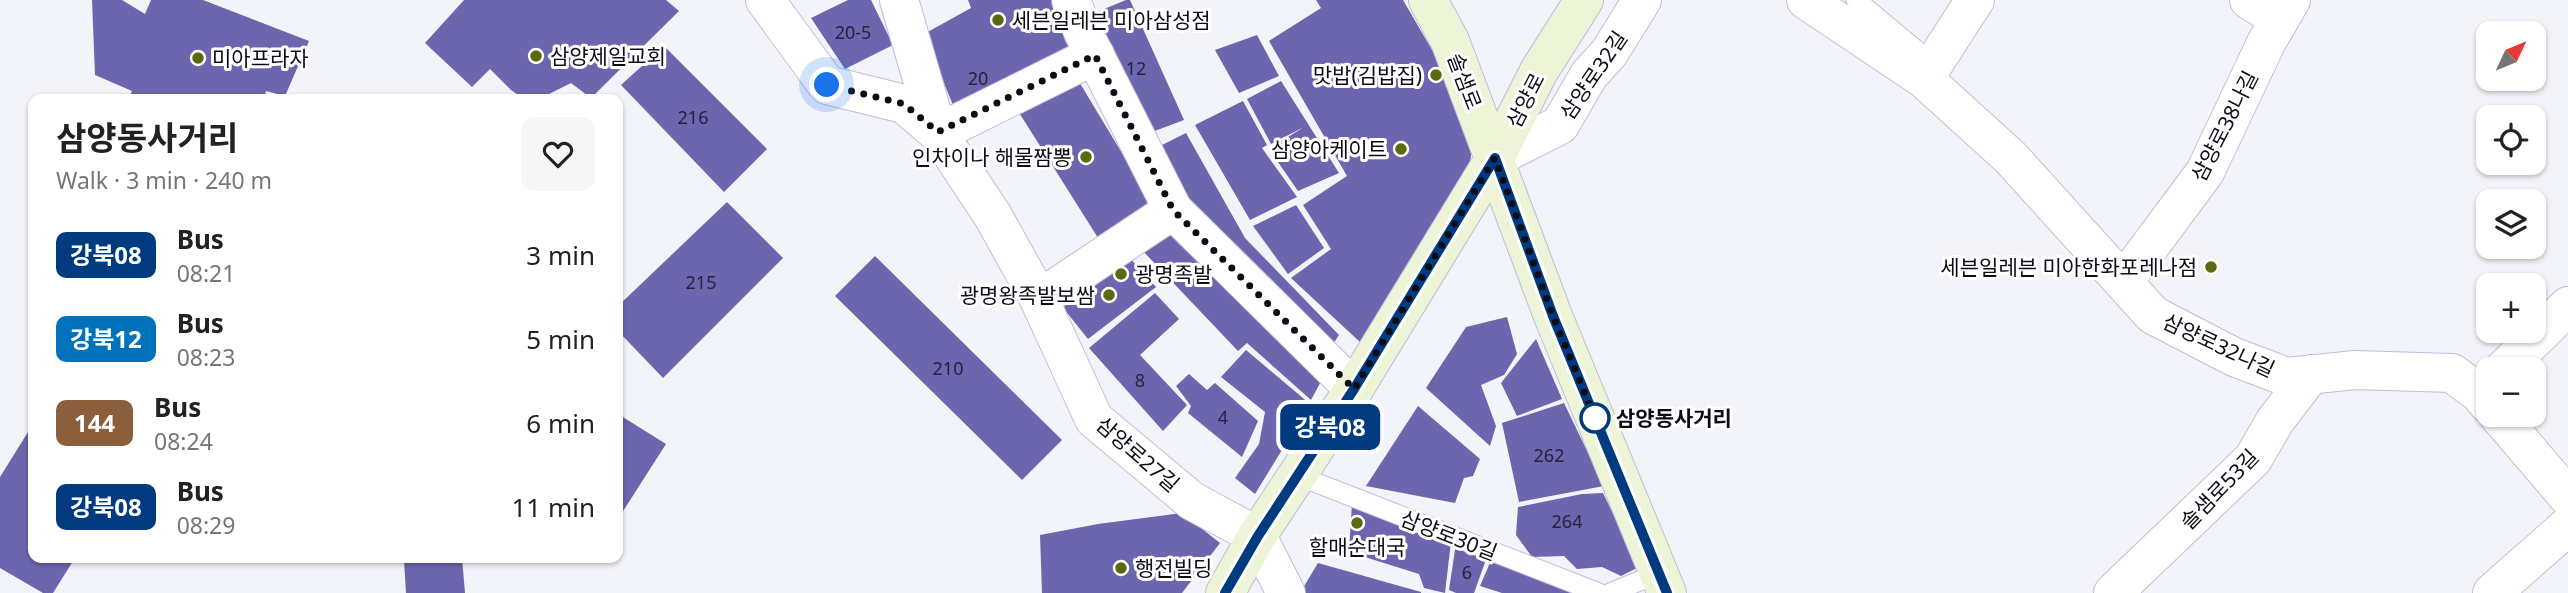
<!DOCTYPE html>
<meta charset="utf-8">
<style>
body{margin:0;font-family:"Noto Sans","Noto Sans KR",sans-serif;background:#f6f6f6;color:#222;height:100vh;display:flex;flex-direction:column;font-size:26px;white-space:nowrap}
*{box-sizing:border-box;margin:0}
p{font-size:23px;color:#767676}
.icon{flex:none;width:38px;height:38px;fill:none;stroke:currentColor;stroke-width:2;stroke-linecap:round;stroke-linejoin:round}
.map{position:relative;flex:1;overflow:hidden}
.sheet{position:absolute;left:28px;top:94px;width:595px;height:469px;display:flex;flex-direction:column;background:#fff;border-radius:14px;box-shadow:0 2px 5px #0004}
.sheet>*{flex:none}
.badge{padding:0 14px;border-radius:10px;font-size:24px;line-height:46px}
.needle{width:46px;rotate:46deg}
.buttons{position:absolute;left:2476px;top:21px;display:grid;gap:14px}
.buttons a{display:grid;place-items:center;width:70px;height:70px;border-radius:14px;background:#fff;box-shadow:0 2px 5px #0004;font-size:35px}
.you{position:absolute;width:35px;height:35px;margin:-18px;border:5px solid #fff;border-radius:50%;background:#1a73e8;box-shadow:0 0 0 10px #1a73e833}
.map>.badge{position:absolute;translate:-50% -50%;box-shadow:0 0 0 4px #fff}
.round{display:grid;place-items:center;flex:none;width:74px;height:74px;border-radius:14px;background:#f6f6f6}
.summary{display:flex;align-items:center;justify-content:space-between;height:119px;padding:0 28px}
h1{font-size:33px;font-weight:700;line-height:52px}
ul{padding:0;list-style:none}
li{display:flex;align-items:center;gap:21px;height:84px;padding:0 28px}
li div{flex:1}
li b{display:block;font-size:26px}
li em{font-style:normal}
li .badge{min-width:77px;font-weight:700;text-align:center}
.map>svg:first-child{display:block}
.building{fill:#6b66ae}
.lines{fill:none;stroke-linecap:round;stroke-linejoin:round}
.service-casing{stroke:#bebedc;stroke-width:21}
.minor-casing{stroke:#bebedc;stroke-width:40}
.tertiary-casing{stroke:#bebedc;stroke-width:40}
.secondary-casing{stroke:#bebedc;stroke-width:40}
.service{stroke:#fff;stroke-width:19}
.minor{stroke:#fff;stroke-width:38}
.tertiary{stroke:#fff;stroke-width:38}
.secondary{stroke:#eef4d7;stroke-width:38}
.line-casing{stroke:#fff;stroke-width:16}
.line{stroke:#003b80;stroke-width:10}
.walk{stroke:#0e0d17;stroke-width:7;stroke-dasharray:0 12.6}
.poi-dot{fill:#5b6911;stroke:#fff;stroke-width:2.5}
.stop-dot{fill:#fff;stroke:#003b80;stroke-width:3.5}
.labels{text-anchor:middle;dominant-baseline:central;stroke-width:6;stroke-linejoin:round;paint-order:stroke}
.number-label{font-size:18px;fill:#25233d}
.poi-label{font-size:21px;fill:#0e0d17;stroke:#fff;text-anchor:start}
.street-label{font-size:21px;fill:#0e0d17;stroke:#fff}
.stop-label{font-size:21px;font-weight:bold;fill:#0e0d17;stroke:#fff;text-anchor:start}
</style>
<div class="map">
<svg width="2568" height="593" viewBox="0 0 2568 593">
<rect width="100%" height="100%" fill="#f3f3fa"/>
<!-- building -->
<g class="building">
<polygon points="92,0 122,0 145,14 151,0 203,0 309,41 285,96 266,91 264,100 128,100 132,91 95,75"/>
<polygon points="464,0 666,0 679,11 591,98 571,83 537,100 526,100 511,90 490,69 472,87 425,43"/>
<polygon points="848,0 871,0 893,45 845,69 811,18"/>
<polygon points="968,0 1053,0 1075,46 955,110 924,34 971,8"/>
<polygon points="1126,0 1130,0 1184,120 1144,135 1087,16"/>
<polygon points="1316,0 1403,0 1474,122 1469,176 1361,343 1291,278 1331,249 1303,205 1347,176 1269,41 1321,8"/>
<polygon points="1257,35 1279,76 1239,93 1215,50"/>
<polygon points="664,46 767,149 724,192 621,85"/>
<polygon points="1078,80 1152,203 1100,241 1018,111"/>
<polygon points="1281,81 1339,173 1298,191 1269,149 1304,127 1271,144 1247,99"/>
<polygon points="1243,101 1267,145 1262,148 1297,197 1250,220 1195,125"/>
<polygon points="1186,133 1245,238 1339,335 1326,355 1177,203 1150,151"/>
<polygon points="727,202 783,258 663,378 618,331 618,306"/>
<polygon points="1296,205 1324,248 1288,274 1253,226"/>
<polygon points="1177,221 1326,372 1311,400 1247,343 1238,351 1142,250"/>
<polygon points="875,256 1062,440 1022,480 835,296"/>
<polygon points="1128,256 1156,287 1088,339 1060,304"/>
<polygon points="1155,293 1179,319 1140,355 1187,405 1163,431 1089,348"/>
<polygon points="1507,317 1517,354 1504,375 1481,385 1496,426 1490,446 1426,388 1466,327"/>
<polygon points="1536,339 1562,399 1517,416 1501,383"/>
<polygon points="1246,350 1310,404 1255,494 1235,478 1259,444 1265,412 1221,377"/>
<polygon points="1189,374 1207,390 1215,383 1258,421 1242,457 1188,413 1191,406 1176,386"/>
<polygon points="1564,403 1604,486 1519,502 1502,423"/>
<polygon points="1418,406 1480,459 1473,476 1464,478 1455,503 1366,486"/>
<polygon points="618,414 666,444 618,519"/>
<polygon points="33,424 33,558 75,558 53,593 43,593 0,568 0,477"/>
<polygon points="1603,493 1639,567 1621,576 1602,567 1577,569 1564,556 1532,557 1516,535 1518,507 1582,494"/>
<polygon points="1352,503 1451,542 1445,593 1424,588 1419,574 1349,552"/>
<polygon points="1182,513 1220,543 1182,593 1042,593 1040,535 1098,524"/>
<polygon points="1456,543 1488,554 1474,593 1456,593 1449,590"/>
<polygon points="462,558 465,593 406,593 404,561"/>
<polygon points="1492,558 1578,593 1502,593 1480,586"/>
<polygon points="1318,563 1421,592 1421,593 1300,593"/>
</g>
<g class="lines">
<defs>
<g id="service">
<polyline points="1856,0 1933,64"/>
<polyline points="1299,476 1599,593"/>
<polyline points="1610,593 1659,573"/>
</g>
<g id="minor">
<polyline points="899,0 938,133 1095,55"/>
<polyline points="1071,0 1083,32 1173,210 1354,389"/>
<polyline points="1806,0 1924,79 2011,158 2153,315 2234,357 2287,377 2355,370 2452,373 2480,394 2488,404"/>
<polyline points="2249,0 2280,19"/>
<polyline points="1924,79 1975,0"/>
<polyline points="1495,158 1560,125 1589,75 1609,53 1642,0"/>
<polyline points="2124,281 2205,172 2267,41 2291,0"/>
<polyline points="1039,299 1173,210"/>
<polyline points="2504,369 2568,306"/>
<polyline points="2498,415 2568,497"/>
<polyline points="1257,536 1286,593"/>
<polyline points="2113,593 2253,459 2275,421 2311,374"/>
<polyline points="2492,593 2568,526"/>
</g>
<polyline id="tertiary" points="765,0 827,85 904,104 938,133 993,216 1039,299 1094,419 1192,501 1257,536"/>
<g id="secondary">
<polyline points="1428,0 1450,41 1553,316 1667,593"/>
<polyline points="1225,593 1257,536 1354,389 1495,158 1539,71 1584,0"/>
</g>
</defs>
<!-- service casing -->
<use href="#service" class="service-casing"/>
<!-- minor casing -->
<use href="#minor" class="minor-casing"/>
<!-- tertiary casing -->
<use href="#tertiary" class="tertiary-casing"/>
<!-- secondary casing -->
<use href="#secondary" class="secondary-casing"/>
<!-- service -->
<use href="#service" class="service"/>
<!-- minor -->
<use href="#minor" class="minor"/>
<!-- tertiary -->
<use href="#tertiary" class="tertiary"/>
<!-- secondary -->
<use href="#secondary" class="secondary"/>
</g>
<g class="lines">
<defs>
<polyline id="line" points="1225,593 1258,536 1354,389 1495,158 1553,316 1667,593"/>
</defs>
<!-- line casing -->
<use href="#line" class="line-casing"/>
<!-- line -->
<use href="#line" class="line"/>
<!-- walk -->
<polyline class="walk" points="827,85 904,104 938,132 1095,55 1173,210 1354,389 1495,158 1553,316 1595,418"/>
</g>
<!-- markers -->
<g class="poi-dot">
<circle cx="998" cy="20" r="7"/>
<circle cx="536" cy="56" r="7"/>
<circle cx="198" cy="58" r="7"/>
<circle cx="1436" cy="75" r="7"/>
<circle cx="1401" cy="149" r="7"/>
<circle cx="1086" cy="157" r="7"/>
<circle cx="2211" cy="267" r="7"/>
<circle cx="1121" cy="274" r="7"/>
<circle cx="1109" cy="295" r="7"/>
<circle cx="1357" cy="523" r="7"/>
<circle cx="1121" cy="568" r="7"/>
</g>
<circle class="stop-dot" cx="1595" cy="418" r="14"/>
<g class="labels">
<!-- number labels -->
<g class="number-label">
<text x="853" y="32">20-5</text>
<text x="1136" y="68">12</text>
<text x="978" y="78">20</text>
<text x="693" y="117">216</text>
<text x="701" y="282">215</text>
<text x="948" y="368">210</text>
<text x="1140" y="380">8</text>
<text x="1223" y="417">4</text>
<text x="1549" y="455">262</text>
<text x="1567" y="521">264</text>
<text x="1467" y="572">6</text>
</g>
<!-- poi labels -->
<g class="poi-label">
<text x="1012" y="20">세븐일레븐 미아삼성점</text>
<text x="550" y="56">삼양제일교회</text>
<text x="212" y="58">미아프라자</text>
<text x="1422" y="75" text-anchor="end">맛밥(김밥집)</text>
<text x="1387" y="149" text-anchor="end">삼양아케이트</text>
<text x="1072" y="157" text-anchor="end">인차이나 해물짬뽕</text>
<text x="2197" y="267" text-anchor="end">세븐일레븐 미아한화포레나점</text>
<text x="1135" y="274">광명족발</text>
<text x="1095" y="295" text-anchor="end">광명왕족발보쌈</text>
<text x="1357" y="547" text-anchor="middle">할매순대국</text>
<text x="1135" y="568">행전빌딩</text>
</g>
<!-- street labels -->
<g class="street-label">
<text transform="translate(1593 75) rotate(-56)">삼양로32길</text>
<text transform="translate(1465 81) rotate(69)">솔샘로</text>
<text transform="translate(1525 100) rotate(-63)">삼양로</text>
<text transform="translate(2224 126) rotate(-63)">삼양로38나길</text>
<text transform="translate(2219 345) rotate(25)">삼양로32나길</text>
<text transform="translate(1138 454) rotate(41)">삼양로27길</text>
<text transform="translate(2219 489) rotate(-46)">솔샘로53길</text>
<text transform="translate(1449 535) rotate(21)">삼양로30길</text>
</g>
<!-- stop labels -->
<g class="stop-label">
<text x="1616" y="418">삼양동사거리</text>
</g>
</g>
</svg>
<div class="buttons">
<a><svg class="needle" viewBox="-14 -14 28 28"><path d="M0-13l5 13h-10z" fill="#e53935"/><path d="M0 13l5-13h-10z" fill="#767676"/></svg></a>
<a><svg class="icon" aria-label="locate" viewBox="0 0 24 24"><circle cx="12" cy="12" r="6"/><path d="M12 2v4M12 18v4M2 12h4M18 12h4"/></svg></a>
<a><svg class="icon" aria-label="layers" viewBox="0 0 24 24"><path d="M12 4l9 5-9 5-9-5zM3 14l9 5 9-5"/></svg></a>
<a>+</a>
<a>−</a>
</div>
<div class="you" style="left:827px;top:85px"></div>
<b class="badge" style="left:1330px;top:427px;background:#003b80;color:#fff">강북08</b>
<section class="sheet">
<div class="summary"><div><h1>삼양동사거리</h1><p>Walk · 3 min · 240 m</p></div><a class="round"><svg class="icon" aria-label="heart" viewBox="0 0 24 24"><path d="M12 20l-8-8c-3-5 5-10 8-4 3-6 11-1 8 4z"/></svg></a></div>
<ul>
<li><span class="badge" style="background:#003b80;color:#fff">강북08</span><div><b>Bus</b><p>08:21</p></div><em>3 min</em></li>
<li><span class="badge" style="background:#0072bc;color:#fff">강북12</span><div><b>Bus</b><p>08:23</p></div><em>5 min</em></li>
<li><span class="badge" style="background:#8b5e3c;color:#fff">144</span><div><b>Bus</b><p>08:24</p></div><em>6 min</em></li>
<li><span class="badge" style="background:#003b80;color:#fff">강북08</span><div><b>Bus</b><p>08:29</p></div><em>11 min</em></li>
</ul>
</section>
</div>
